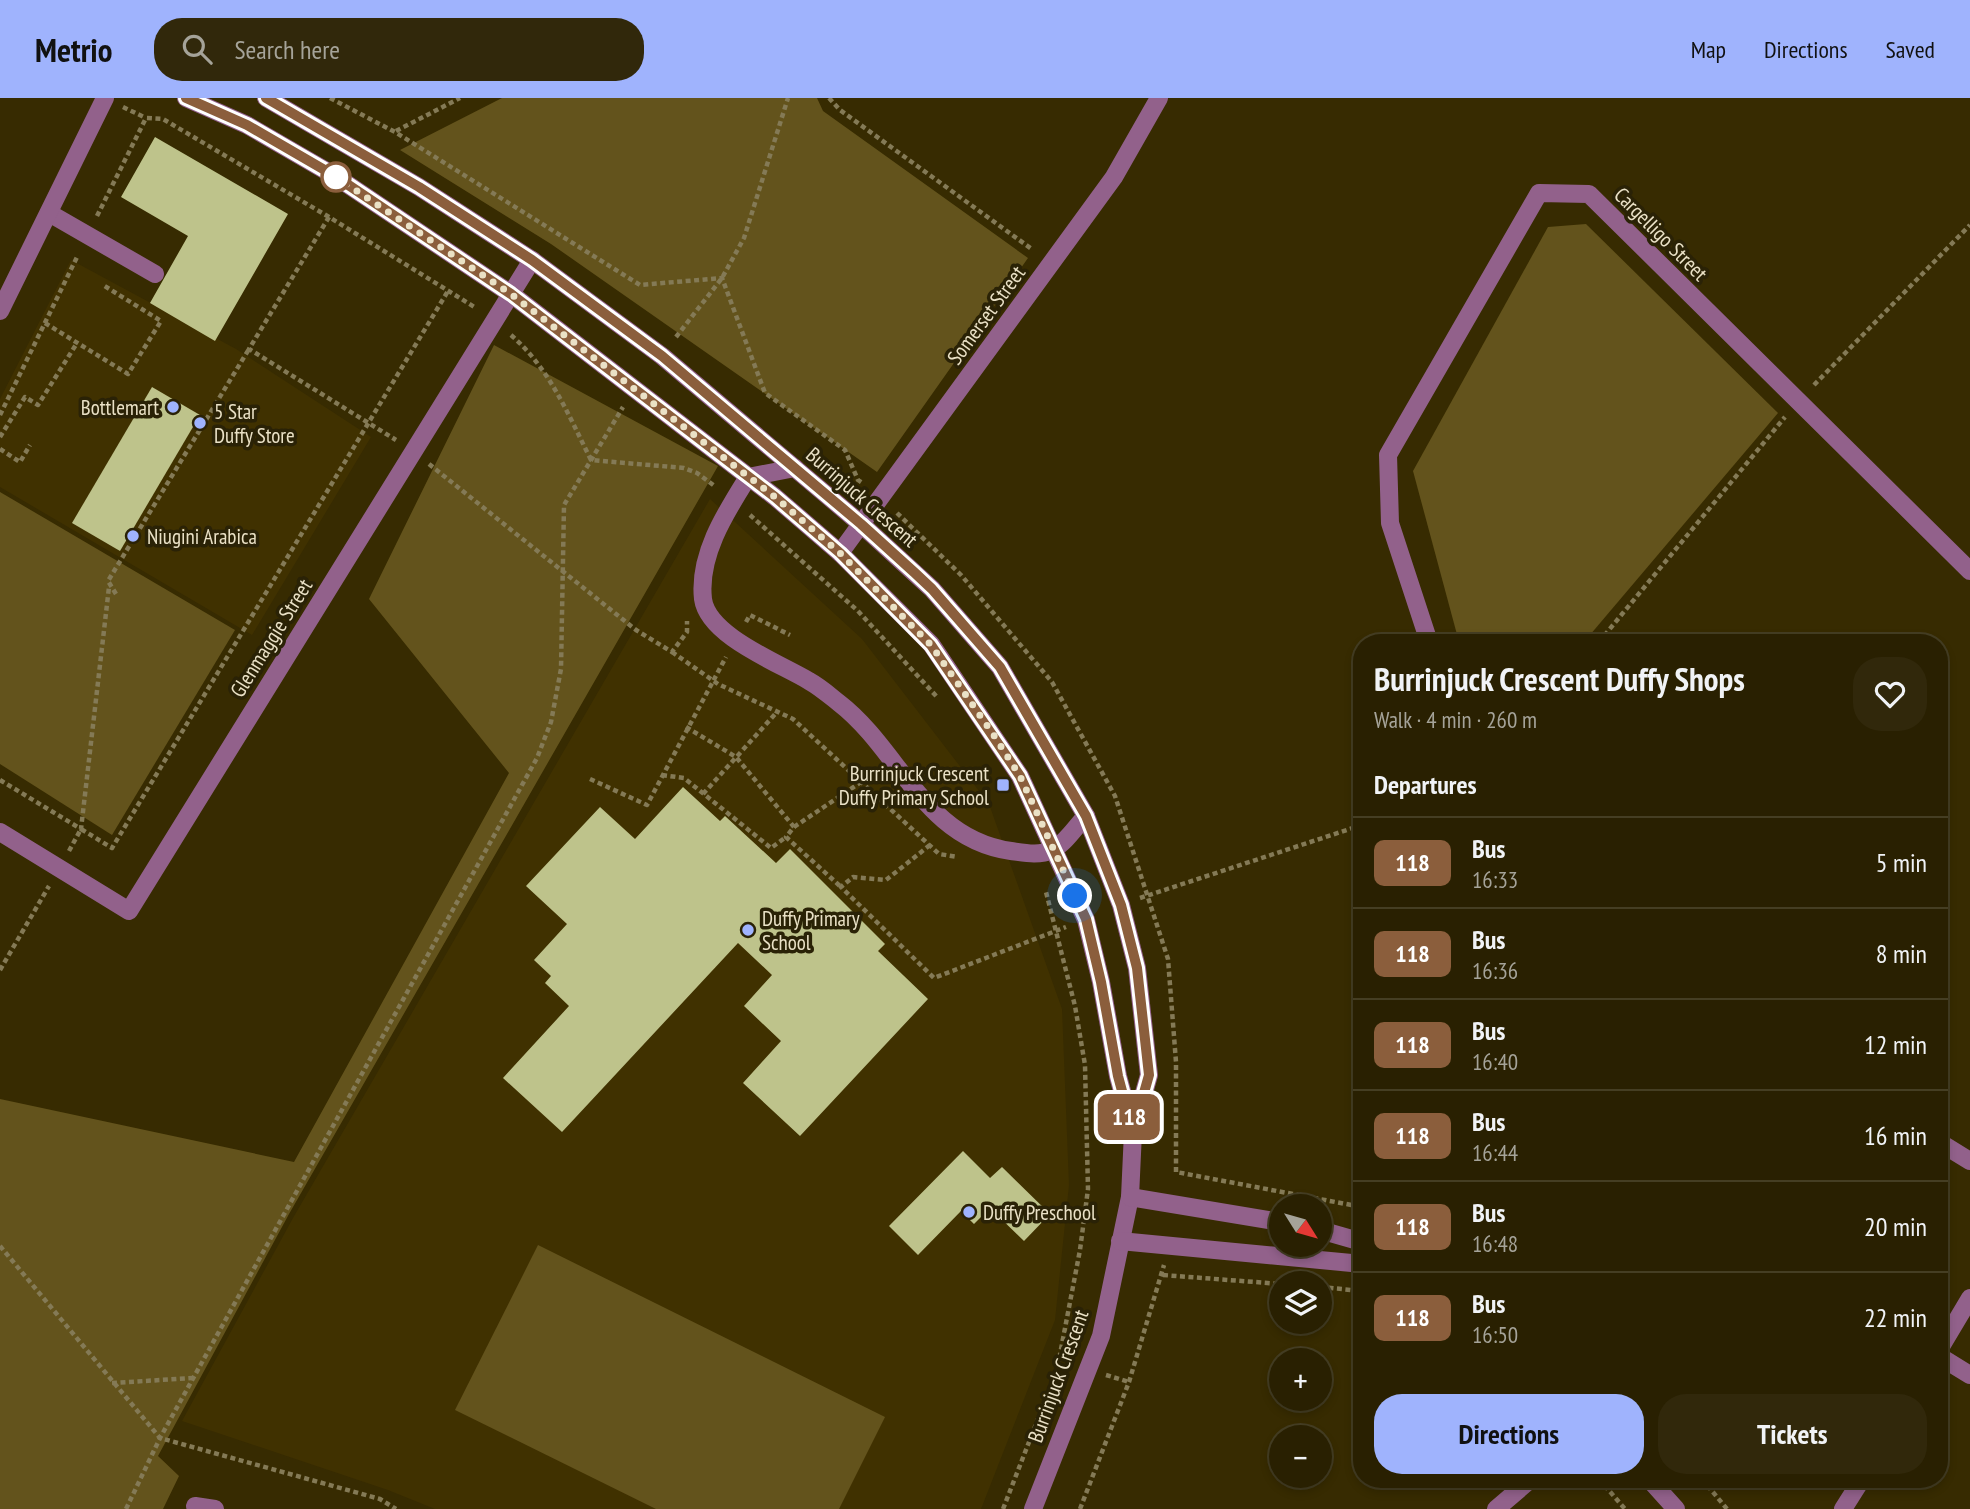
<!DOCTYPE html>
<meta charset="utf-8">
<style>
body{margin:0;font-family:"PT Sans Narrow",sans-serif;background:#31280b;color:#f1f3f6;height:100vh;display:flex;flex-direction:column;font-size:26px;white-space:nowrap}
*{box-sizing:border-box;margin:0}
p{font-size:23px;color:#a5a399}
.icon{flex:none;width:38px;height:38px;fill:none;stroke:currentColor;stroke-width:2;stroke-linecap:round;stroke-linejoin:round}
.map{position:relative;flex:1;overflow:hidden}
.details{position:absolute;left:1353px;top:536px;width:595px;height:854px;display:flex;flex-direction:column;background:#292001;border-radius:28px;box-shadow:0 4px 10px #0003,0 0 0 2px #453e23}
.details>*{flex:none}
.badge{padding:0 14px;border-radius:10px;font-size:24px;line-height:46px}
.needle{width:46px;rotate:127deg}
.buttons{position:absolute;left:1269px;top:1096px;display:grid;gap:14px}
.buttons a{display:grid;place-items:center;width:63px;height:63px;border-radius:50%;background:#292001;box-shadow:0 4px 10px #0003,0 0 0 2px #453e23;font-size:35px}
.you{position:absolute;width:35px;height:35px;margin:-18px;border:5px solid #fff;border-radius:50%;background:#1a73e8;box-shadow:0 0 0 10px #1a73e833}
.map>.badge{position:absolute;translate:-50% -50%;box-shadow:0 0 0 4px #fff}
h2{padding:0 21px;font-size:26px;line-height:63px}
.round{display:grid;place-items:center;flex:none;width:74px;height:74px;border-radius:28px;background:#31280b}
.headline{display:flex;align-items:center;justify-content:space-between;height:119px;padding:0 21px}
h1{font-size:33px;font-weight:800;line-height:52px}
.primary-button{display:flex;gap:14px;margin-top:auto;padding:14px 21px}
.primary-button a{flex:1;height:80px;border-radius:28px;background:#9fb3fd;color:#111;font-size:28px;font-weight:800;line-height:80px;text-align:center}
.primary-button a+a{background:#31280b;color:#f1f3f6}
ul{padding:0;list-style:none}
li{display:flex;align-items:center;gap:21px;height:91px;padding:0 21px;border-top:2px solid #453e23}
li div{flex:1}
li b{display:block;font-size:26px}
li em{font-style:normal}
li .badge{min-width:77px;font-weight:700;text-align:center}
header{display:flex;align-items:center;gap:42px;box-sizing:border-box;height:98px;padding:0 35px;background:#9fb3fd;color:#111}
header strong{font-size:33px}
nav{display:flex;gap:38px;margin-inline-start:auto;font-size:24px}
.search{width:490px;height:63px;background:#31280b;display:flex;align-items:center;gap:18px;box-sizing:border-box;padding:0 24px;border-radius:28px;color:#a5a399;font-size:26px}
.map>svg:first-child{display:block}
.built{fill:#403100}
.green{fill:#63531c}
.building{fill:#bec38b}
.lines{fill:none;stroke-linecap:round;stroke-linejoin:round}
.path{stroke:#847a56;stroke-width:4.5;stroke-dasharray:5 3.5;stroke-linecap:butt}
.minor{stroke:#92618b;stroke-width:18}
.line-casing{stroke:#fff;stroke-width:16}
.line{stroke:#8b5e3c;stroke-width:10}
.walk{stroke:#eae1c6;stroke-width:7;stroke-dasharray:0 12.6}
.stop-dot{fill:#fff;stroke:#8b5e3c;stroke-width:3.5}
.poi-dot{fill:#9fb3fd;stroke:#2a2206;stroke-width:2.5}
.labels{text-anchor:middle;dominant-baseline:central;stroke-width:7;stroke-linejoin:round;paint-order:stroke}
.street-label{font-size:21px;fill:#eae1c6;stroke:#2a2206}
.poi-label{font-size:21px;fill:#eae1c6;stroke:#2a2206;text-anchor:start}
</style>
<header>
<strong>Metrio</strong>
<div class="search"><svg class="icon" aria-label="search" viewBox="0 0 24 24"><circle cx="10" cy="10" r="6"/><path d="M15 15l6 6"/></svg>Search here</div>
<nav><a>Map</a><a>Directions</a><a>Saved</a></nav>
</header>
<div class="map">
<svg width="1970" height="1411" viewBox="0 0 1970 1411">
<rect width="100%" height="100%" fill="#372b01"/>
<!-- built -->
<g class="built">
<polygon points="71,162 236,251 371,339 252,537 0,389 0,301"/>
<polygon points="710,401 862,541 989,706 1062,911 1069,1087 1055,1222 981,1411 435,1411 388,1392 182,1323 293,1120"/>
</g>
<!-- green -->
<g class="green">
<polygon points="502,0 817,0 823,13 1028,160 877,374 551,146 400,52"/>
<polygon points="1586,126 1778,315 1584,544 1459,544 1413,373 1548,129"/>
<polygon points="494,247 718,368 289,1116 158,1358 179,1378 163,1411 0,1411 0,1001 294,1064 509,675 369,501"/>
<polygon points="0,394 235,532 112,737 0,666"/>
<polygon points="538,1147 885,1319 839,1411 656,1411 455,1312"/>
</g>
<!-- building -->
<g class="building">
<polygon points="155,39 288,116 215,243 150,205 188,138 121,99"/>
<polygon points="152,289 200,317 120,453 72,425"/>
<polygon points="683,689 720,723 725,718 776,765 790,751 885,846 878,853 928,901 800,1038 743,985 781,943 744,908 772,877 738,845 562,1034 503,980 569,908 545,885 551,878 534,862 567,826 526,788 600,709 635,741"/>
<polygon points="963,1053 990,1080 1002,1069 1050,1116 1024,1143 990,1110 974,1126 961,1113 918,1157 889,1128"/>
</g>
<g class="lines">
<!-- path -->
<g class="path">
<polyline points="330,0 395,34 640,187 722,180 765,295 845,352 858,382 864,386"/>
<polyline points="829,0 840,12 1033,152"/>
<polyline points="123,9 146,20"/>
<polyline points="396,33 460,0"/>
<polyline points="97,118 146,20 163,21 329,119 476,210"/>
<polyline points="329,119 249,251 396,342"/>
<polyline points="45,225 128,276 161,223 103,187"/>
<path d="M511,237C550,271 568,316 591,362L684,370L697,375L716,389"/>
<polyline points="676,239 722,180 744,140 788,0"/>
<polyline points="1814,287 1970,127"/>
<polyline points="0,317 78,157"/>
<polyline points="0,339 25,299 38,307 77,245"/>
<polyline points="0,351 20,364 30,347"/>
<polyline points="429,366 636,532 672,554 687,534 687,523"/>
<polyline points="897,415 961,477 1052,584 1115,698 1168,861 1176,964 1176,1074 1362,1109"/>
<polyline points="750,417 858,513 937,599"/>
<polyline points="116,496 108,483 249,251"/>
<polyline points="746,524 750,517 790,537"/>
<polyline points="1599,544 1785,319"/>
<polyline points="672,554 718,586 793,621 939,756 958,759"/>
<polyline points="686,629 736,659 794,729 786,739 841,789"/>
<polyline points="662,677 684,680 771,750 786,739"/>
<polyline points="590,681 647,707 726,559"/>
<polyline points="0,682 81,731 109,489"/>
<polyline points="703,696 777,614"/>
<polyline points="794,729 861,684"/>
<polyline points="930,747 886,782 853,779 841,789 934,880 1066,829"/>
<polyline points="69,753 81,731 112,750 448,193"/>
<polyline points="1140,800 1362,727"/>
<polyline points="0,872 49,788"/>
<polyline points="0,1148 160,1340 380,1401 396,1411"/>
<polyline points="1163,1177 1281,1186"/>
<polyline points="1320,1189 1362,1193"/>
<polyline points="1106,1277 1129,1284"/>
<polyline points="112,1285 193,1280"/>
<polyline points="1599,1381 1625,1411"/>
<polyline points="1702,1381 1727,1411"/>
<polyline points="126,1411 160,1340 537,660 551,624 561,571 564,407 623,309"/>
<polyline points="1003,1411 1057,1272 1080,1152 1088,1091 1085,967 1075,908 1046,794"/>
<polyline points="1080,1411 1129,1284 1164,1167"/>
</g>
<!-- minor -->
<g class="minor">
<polyline points="186,0 247,27 335,78 511,196 775,399 840,455 931,546 1020,678 1086,822 1101,884 1118,978 1133,1034"/>
<polyline points="266,0 419,89 532,162 662,258 861,426 932,491 1000,569 1086,718 1121,807 1137,870 1149,977 1133,1034 1130,1099 1101,1238 1033,1411"/>
<polyline points="49,115 155,176"/>
<polyline points="0,213 105,0"/>
<path d="M795,370L748,379C726,414 698,457 703,501C708,538 779,565 809,583C820,589 829,597 839,605C900,652 924,741 1011,753C1025,755 1039,758 1052,752C1065,746 1076,728 1086,718"/>
<polyline points="840,455 1114,79 1159,0"/>
<polyline points="1429,544 1390,425 1388,357 1539,95 1589,96 1970,473"/>
<polyline points="0,734 129,813 532,162"/>
<polyline points="1939,1044 1970,1063"/>
<polyline points="1130,1099 1281,1124"/>
<polyline points="1320,1132 1362,1144"/>
<polyline points="1120,1143 1362,1166"/>
<polyline points="1939,1252 1970,1200"/>
<polyline points="1939,1258 1970,1277"/>
<polyline points="1649,1381 1676,1411"/>
<polyline points="195,1408 215,1411"/>
<polyline points="1496,1411 1531,1381"/>
<polyline points="1843,1411 1862,1381"/>
</g>
</g>
<g class="lines">
<defs>
<polyline id="line" points="186,0 247,27 335,78 511,196 775,399 840,455 931,547 1020,678 1086,821 1101,884 1118,978 1133,1034 1149,977 1137,870 1121,807 1086,718 1000,569 932,491 915,475 861,426 662,258 532,162 419,89 266,0"/>
</defs>
<!-- line casing -->
<use href="#line" class="line-casing"/>
<!-- line -->
<use href="#line" class="line"/>
<!-- walk -->
<polyline class="walk" points="336,79 511,196 775,399 840,455 931,547 993,636 1020,678 1075,798"/>
</g>
<!-- markers -->
<circle class="stop-dot" cx="336" cy="79" r="14"/>
<g class="poi-dot">
<circle cx="173" cy="309" r="7"/>
<circle cx="200" cy="325" r="7"/>
<circle cx="133" cy="438" r="7"/>
<rect x="996" y="680" width="14" height="14" rx="3.5"/>
<circle cx="748" cy="832" r="7"/>
<circle cx="969" cy="1114" r="7"/>
</g>
<g class="labels">
<!-- street labels -->
<g class="street-label">
<text transform="translate(1661 136) rotate(45)">Cargelligo Street</text>
<text transform="translate(986 217) rotate(-54)">Somerset Street</text>
<text transform="translate(862 399) rotate(41)">Burrinjuck Crescent</text>
<text transform="translate(271 540) rotate(-58)">Glenmaggie Street</text>
<text transform="translate(1058 1278) rotate(-70)">Burrinjuck Crescent</text>
</g>
<!-- poi labels -->
<g class="poi-label">
<text x="159" y="309" text-anchor="end">Bottlemart</text>
<text x="214" y="313">5 Star<tspan x="214" dy="24">Duffy Store</tspan></text>
<text x="147" y="438">Niugini Arabica</text>
<text x="989" y="675" text-anchor="end">Burrinjuck Crescent<tspan x="989" dy="24">Duffy Primary School</tspan></text>
<text x="762" y="820">Duffy Primary<tspan x="762" dy="24">School</tspan></text>
<text x="983" y="1114">Duffy Preschool</text>
</g>
</g>
</svg>
<div class="buttons">
<a><svg class="needle" viewBox="-14 -14 28 28"><path d="M0-13l5 13h-10z" fill="#e53935"/><path d="M0 13l5-13h-10z" fill="#a5a399"/></svg></a>
<a><svg class="icon" aria-label="layers" viewBox="0 0 24 24"><path d="M12 4l9 5-9 5-9-5zM3 14l9 5 9-5"/></svg></a>
<a>+</a>
<a>−</a>
</div>
<div class="you" style="left:1075px;top:798px"></div>
<b class="badge" style="left:1129px;top:1019px;background:#8b5e3c;color:#fff">118</b>
<section class="details">
<div class="headline"><div><h1>Burrinjuck Crescent Duffy Shops</h1><p>Walk · 4 min · 260 m</p></div><a class="round"><svg class="icon" aria-label="heart" viewBox="0 0 24 24"><path d="M12 20l-8-8c-3-5 5-10 8-4 3-6 11-1 8 4z"/></svg></a></div>
<h2>Departures</h2>
<ul>
<li><span class="badge" style="background:#8b5e3c;color:#fff">118</span><div><b>Bus</b><p>16:33</p></div><em>5 min</em></li>
<li><span class="badge" style="background:#8b5e3c;color:#fff">118</span><div><b>Bus</b><p>16:36</p></div><em>8 min</em></li>
<li><span class="badge" style="background:#8b5e3c;color:#fff">118</span><div><b>Bus</b><p>16:40</p></div><em>12 min</em></li>
<li><span class="badge" style="background:#8b5e3c;color:#fff">118</span><div><b>Bus</b><p>16:44</p></div><em>16 min</em></li>
<li><span class="badge" style="background:#8b5e3c;color:#fff">118</span><div><b>Bus</b><p>16:48</p></div><em>20 min</em></li>
<li><span class="badge" style="background:#8b5e3c;color:#fff">118</span><div><b>Bus</b><p>16:50</p></div><em>22 min</em></li>
</ul>
<div class="primary-button"><a>Directions</a><a>Tickets</a></div>
</section>
</div>
